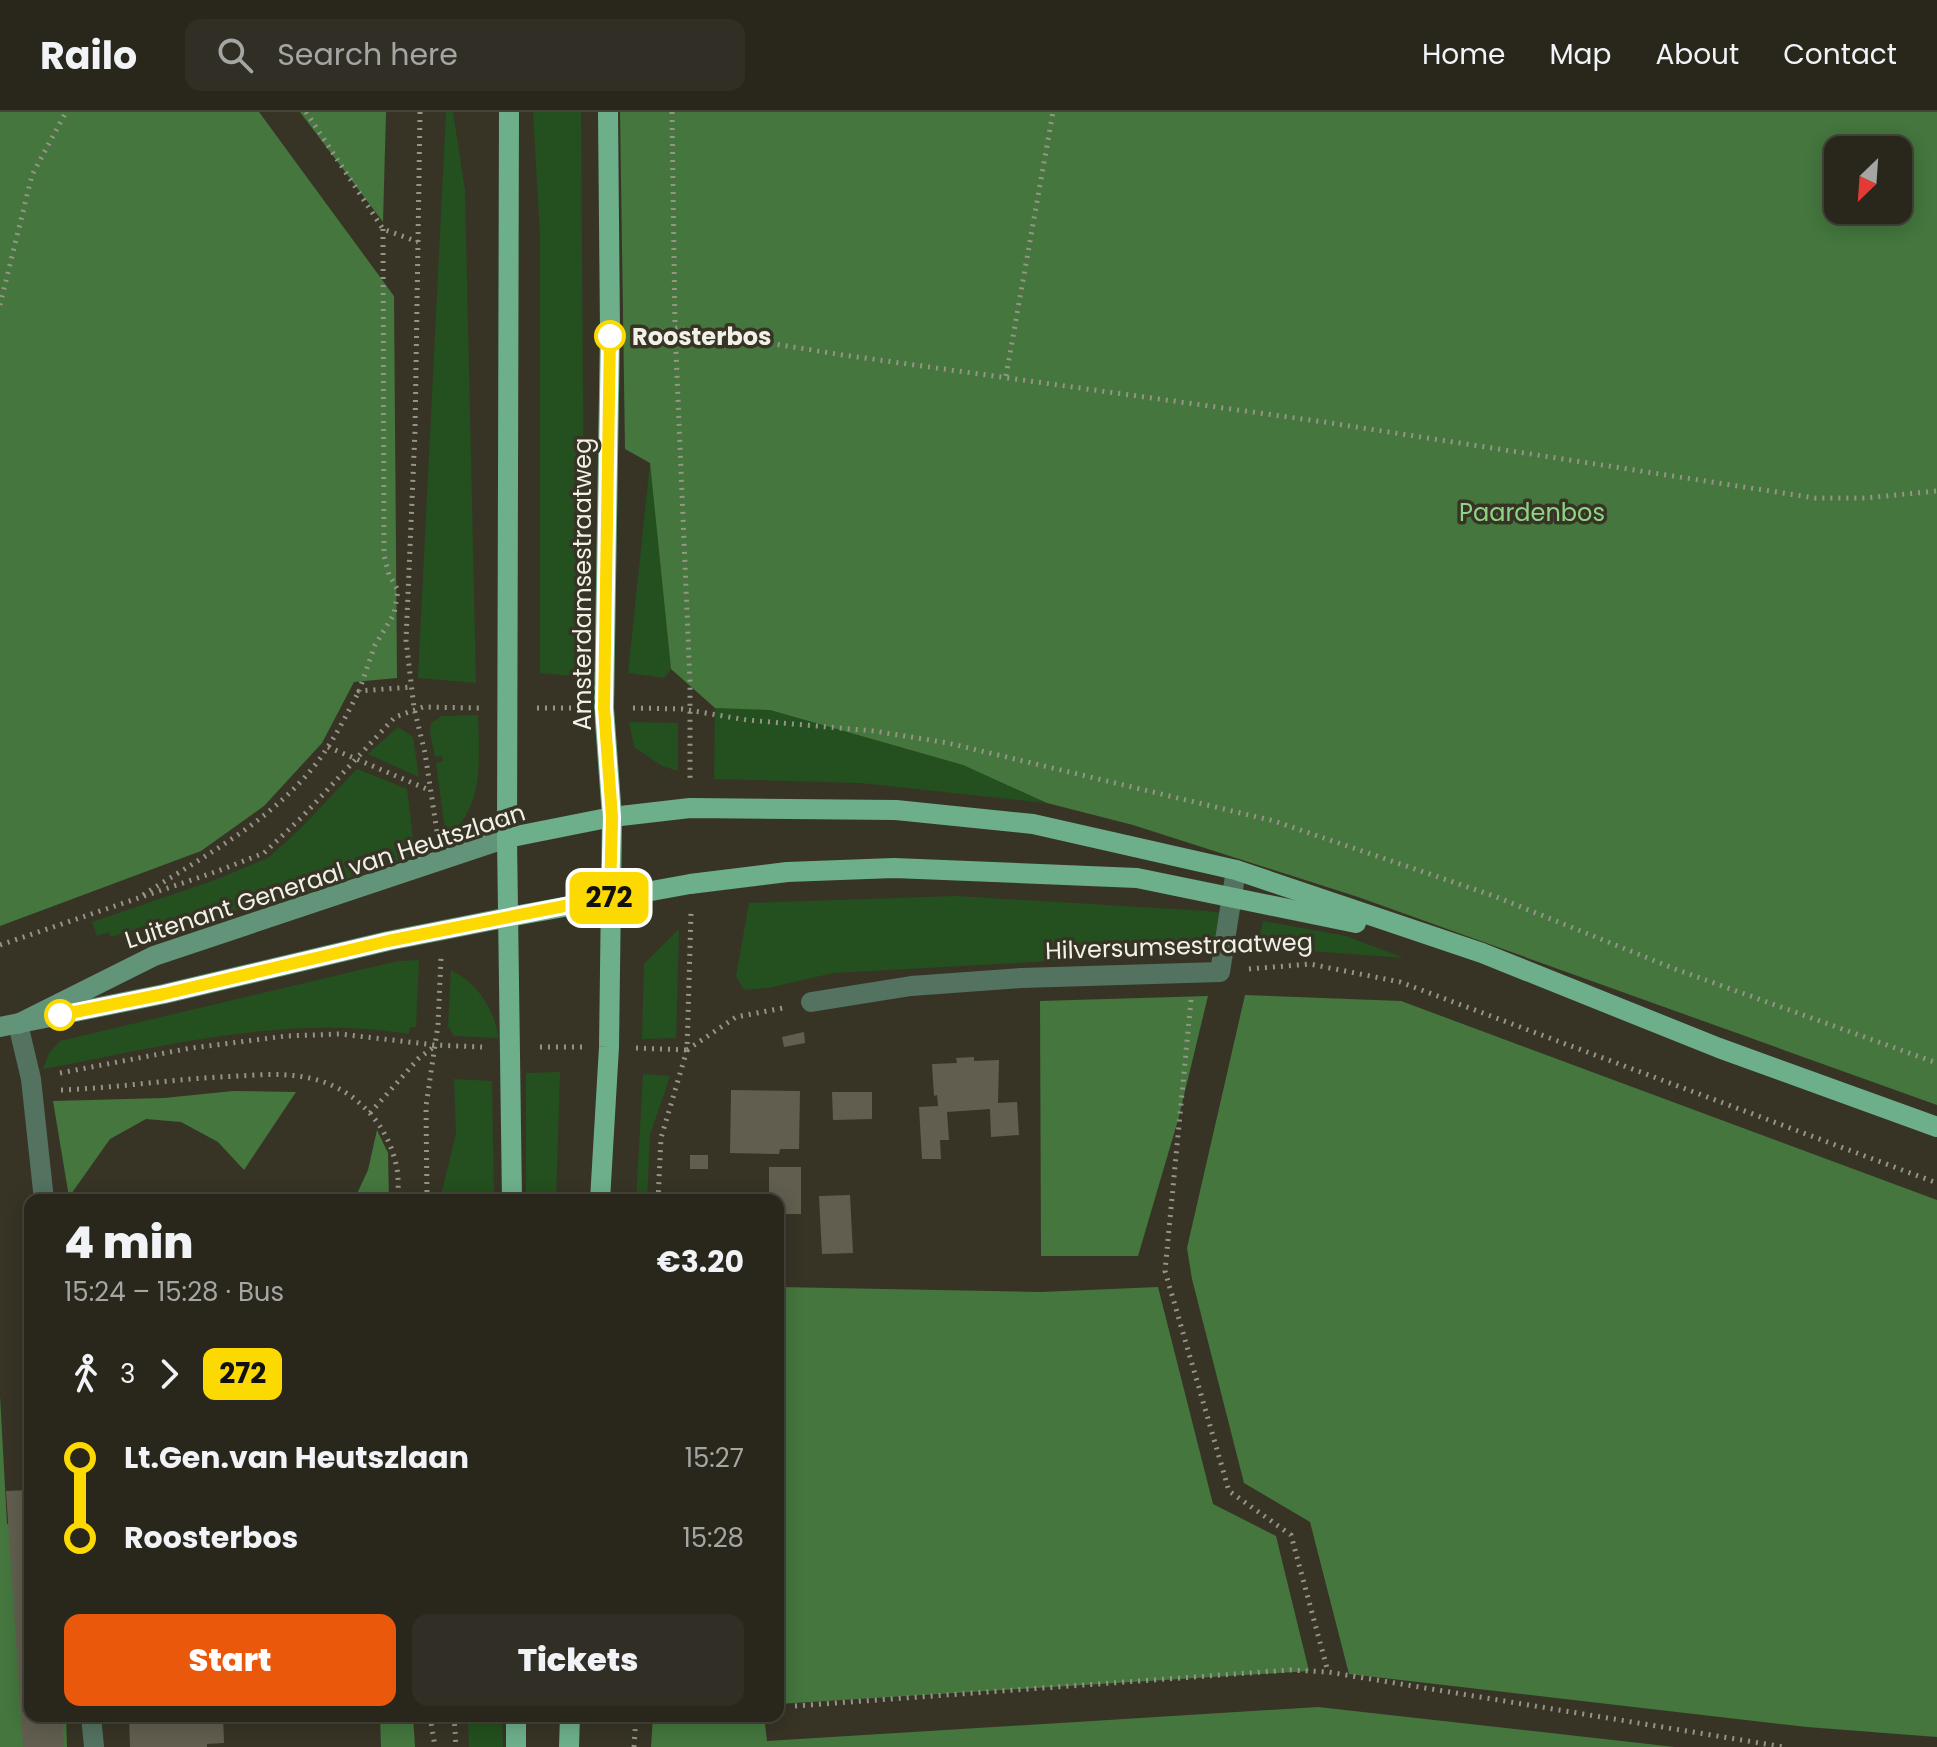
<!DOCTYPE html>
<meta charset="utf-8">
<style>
body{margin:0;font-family:Poppins,sans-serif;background:#312f25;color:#f1f3f6;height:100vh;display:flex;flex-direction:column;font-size:30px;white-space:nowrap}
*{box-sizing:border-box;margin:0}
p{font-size:26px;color:#a5a5a3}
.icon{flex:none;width:44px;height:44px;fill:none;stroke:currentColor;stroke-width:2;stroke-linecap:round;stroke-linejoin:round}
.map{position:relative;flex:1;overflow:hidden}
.sheet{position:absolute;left:24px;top:1082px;width:760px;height:528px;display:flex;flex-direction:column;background:#29271c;border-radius:16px;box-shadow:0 4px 20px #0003,0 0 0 2px #45443b}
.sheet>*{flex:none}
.badge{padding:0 16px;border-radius:12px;font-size:28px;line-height:52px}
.needle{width:52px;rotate:205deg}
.controls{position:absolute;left:1824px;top:24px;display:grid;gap:16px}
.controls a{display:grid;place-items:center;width:88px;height:88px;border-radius:16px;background:#29271c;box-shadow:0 4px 20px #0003,0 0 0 2px #45443b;font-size:40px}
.map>.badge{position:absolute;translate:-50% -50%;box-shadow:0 0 0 4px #fff}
.legs{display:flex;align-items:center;gap:12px;height:88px;padding:0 40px;font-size:26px}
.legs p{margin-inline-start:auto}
.summary{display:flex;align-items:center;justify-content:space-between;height:136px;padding:0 40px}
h1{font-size:44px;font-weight:800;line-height:60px}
.button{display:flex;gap:16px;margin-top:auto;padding:16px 40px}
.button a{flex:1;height:92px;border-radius:16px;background:#ea580c;color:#fff;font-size:32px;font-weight:800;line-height:92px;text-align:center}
.button a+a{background:#312f25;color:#f1f3f6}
ul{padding:0 40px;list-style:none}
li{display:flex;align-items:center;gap:28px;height:80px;font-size:30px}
li i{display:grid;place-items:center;width:12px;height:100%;margin:0 10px;background:currentColor}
li i::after{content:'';width:20px;height:20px;margin:-10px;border:6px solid;border-radius:50%;background:#29271c}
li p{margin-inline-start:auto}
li:first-child i{background:linear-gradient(#0000 50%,currentColor 0)}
li:last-child i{background:linear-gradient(currentColor 50%,#0000 0)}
header{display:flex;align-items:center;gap:48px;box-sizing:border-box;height:112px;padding:0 40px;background:#29271c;border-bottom:2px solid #45443b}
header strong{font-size:38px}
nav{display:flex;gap:44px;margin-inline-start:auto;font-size:28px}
.search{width:560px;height:72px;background:#312f25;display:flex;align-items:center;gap:20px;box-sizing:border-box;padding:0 28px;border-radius:16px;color:#a5a5a3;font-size:30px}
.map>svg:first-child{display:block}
.green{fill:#23501e}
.forest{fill:#44763e;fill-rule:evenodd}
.building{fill:#615e4f}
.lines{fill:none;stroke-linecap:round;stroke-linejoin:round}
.path{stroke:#969489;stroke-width:5;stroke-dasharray:2 6;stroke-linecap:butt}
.service{stroke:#537260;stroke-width:20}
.minor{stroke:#537260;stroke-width:20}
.secondary{stroke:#629479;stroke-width:20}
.primary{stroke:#6daf8b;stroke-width:20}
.line-1-casing{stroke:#fff;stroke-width:18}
.line-1{stroke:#fcd900;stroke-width:12}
.stop-1-dot{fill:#fff;stroke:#fcd900;stroke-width:4}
.labels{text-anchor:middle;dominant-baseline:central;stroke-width:7;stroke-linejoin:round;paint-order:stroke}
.stop-label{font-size:24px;font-weight:bold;fill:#f2f1e8;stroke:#373426;text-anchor:start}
.park-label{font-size:24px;fill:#8dd584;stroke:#373426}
.street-label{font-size:24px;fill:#f2f1e8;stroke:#373426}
</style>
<header>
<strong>Railo</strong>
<div class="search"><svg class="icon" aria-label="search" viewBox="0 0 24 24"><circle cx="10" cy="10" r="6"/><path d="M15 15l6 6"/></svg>Search here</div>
<nav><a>Home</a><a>Map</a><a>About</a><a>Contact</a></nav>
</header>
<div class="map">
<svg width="1937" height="1635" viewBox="0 0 1937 1635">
<rect width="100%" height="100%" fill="#373426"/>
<!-- green -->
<g class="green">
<polygon points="446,0 453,0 465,78 476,571 418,566"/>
<polygon points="533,0 581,0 585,565 540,561 540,123"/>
<polygon points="650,351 671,557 664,566 628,561"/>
<polygon points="725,594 770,598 963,653 1047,691 860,671 714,667 715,596"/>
<path d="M478,603C479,647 485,696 446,726L436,651L443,649L442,644L435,645L430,621L431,611L442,604Z"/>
<polygon points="629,610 678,611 678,659 662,654 634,635"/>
<polygon points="398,615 413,625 419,665 368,642"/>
<polygon points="357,657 407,677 415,743 294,785 147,819 144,814 111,825 109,820 97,824 92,810 215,768 268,746 299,718"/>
<polygon points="956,784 1207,799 1221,801 1215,838 1091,847 833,861 768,876 744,878 736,864 749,791"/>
<polygon points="1263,809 1346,824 1404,846 1257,835"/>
<polygon points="679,817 676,926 642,927 644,852"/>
<path d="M419,848L416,915H410L409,922C286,902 164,934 43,957L49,941L60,929L398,849Z"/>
<path d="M451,858C478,872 493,895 499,926L454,924L448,914Z"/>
<polygon points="560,960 556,1088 526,1088 526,961"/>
<polygon points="643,962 670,964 650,1023 647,1088 636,1088"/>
<polygon points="454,967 492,969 494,1088 440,1088 456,1021"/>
<polygon points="468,1604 502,1604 503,1635 469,1635"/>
</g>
<!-- forest -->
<g class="forest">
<polygon points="0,0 259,0 394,184 397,566 354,570 322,631 264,694 201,739 0,814"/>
<polygon points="300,0 386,0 383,110"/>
<path d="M620,0H1937V993L1358,785L1133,713L1047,691L963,653L770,598L715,596L671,557L650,351L625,337ZM1838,38H1898V98H1838Z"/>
<polygon points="1245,883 1401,889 1937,1088 1937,1625 1807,1615 1349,1562 1310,1410 1244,1371 1192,1167 1187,1136"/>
<polygon points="1208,884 1178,1008 1138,1144 1041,1144 1040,889"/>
<polygon points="233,979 296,980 244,1058 218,1030 181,1010 146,1007 110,1027 69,1085 53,989 164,986"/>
<polygon points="377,1018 388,1041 389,1088 354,1088 368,1058"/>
<polygon points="778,1175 1041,1180 1158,1175 1213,1392 1276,1424 1309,1559 778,1592"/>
<polygon points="0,1284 7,1412 30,1411 30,1604 66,1604 67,1635 0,1635"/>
<polygon points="1318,1595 1675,1635 651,1635 653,1604 764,1604 767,1629"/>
<polygon points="380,1604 413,1604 415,1635 381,1635"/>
</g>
<!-- building -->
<g class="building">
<polygon points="804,920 805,931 784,935 782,925"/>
<polygon points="974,945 974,949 999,948 998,991 1017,990 1019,1023 991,1025 990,997 947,1000 949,1028 940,1028 941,1047 922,1047 919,995 938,994 937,983 934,984 932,952 957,951 956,946"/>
<polygon points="731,978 800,979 799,1037 780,1037 779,1042 730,1041"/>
<polygon points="832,980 872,980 872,1007 833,1008"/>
<rect x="690" y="1043" width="18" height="14"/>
<polygon points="769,1055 801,1055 801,1102 778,1102 778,1088 769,1088"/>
<polygon points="850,1083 853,1141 822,1142 819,1084"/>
<polygon points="29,1378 30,1604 62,1604 64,1635 23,1635 6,1379"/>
<polygon points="129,1604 223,1604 224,1631 207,1632 207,1635 130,1635"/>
</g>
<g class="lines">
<!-- path -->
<g class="path">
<polyline points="306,0 383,117 418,130"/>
<polyline points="420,0 415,319 406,528 414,596 425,641 437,720"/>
<polyline points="672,0 675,216 690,570 690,667"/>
<polyline points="383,117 384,443 389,463 398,478 394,502 375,533 359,579 411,575"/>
<polyline points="0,193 32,63 66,0"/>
<polyline points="675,216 843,243 1324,310 1815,386 1865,386 1937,379"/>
<polyline points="1006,264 1053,0"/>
<polyline points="537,596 575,596"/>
<polyline points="633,596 682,597 747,608 874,619 948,631 1274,709 1494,784 1675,857 1937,951"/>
<polyline points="328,635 429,678"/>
<path d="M143,783C202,745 265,713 311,658C331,634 345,606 359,579"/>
<polyline points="0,833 218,759 264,741 302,705 395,605 423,595 479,596"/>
<polyline points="1249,857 1310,852 1400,870 1937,1071"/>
<polyline points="1191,888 1165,1159 1229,1379 1291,1423 1328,1560"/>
<polyline points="540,935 582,935"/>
<polyline points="636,936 687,938"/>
<polyline points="687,938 736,905 783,896"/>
<polyline points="60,961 191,936 286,924 340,922 435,933 482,935"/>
<path d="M61,978C114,976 166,968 219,965C247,964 277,960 304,965C349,972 386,1007 396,1052C399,1063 398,1076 398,1088"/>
<polyline points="370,1001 419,946 435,934"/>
<polyline points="427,1088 426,994 438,913 441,846"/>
<polyline points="658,1088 661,1026 687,938 691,801"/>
<polyline points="795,1594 1290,1558 1328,1560 1784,1635"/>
<polyline points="430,1604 435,1635"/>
<polyline points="454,1604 456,1635"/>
<polyline points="634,1635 636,1604"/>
</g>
<!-- service -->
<g class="service">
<polyline points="18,912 31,967 44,1088"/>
<polyline points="91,1604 94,1635"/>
</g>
<!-- minor -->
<polyline class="minor" points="811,890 911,874 1021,866 1220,860 1236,758"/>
<!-- secondary -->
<g class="secondary">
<polyline points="18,912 154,844 507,726"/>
<polyline points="0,915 164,882 388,829 509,805"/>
</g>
<!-- primary -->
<g class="primary">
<polyline points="509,0 507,726 512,1088"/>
<polyline points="507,726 612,705 690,696 896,698 1033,712 1236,758 1482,841 1719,936 1937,1015"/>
<polyline points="509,805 690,772 787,760 894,756 1137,766 1356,811"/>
<polyline points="600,1088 609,935 612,705 604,596 610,219 608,0"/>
<polyline points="516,1604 516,1635"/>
<polyline points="569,1635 570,1604"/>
</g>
</g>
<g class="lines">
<defs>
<polyline id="line-1" points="60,903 164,882 388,829 610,785 612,705 604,596 610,224"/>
</defs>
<!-- line-1 casing -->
<use href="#line-1" class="line-1-casing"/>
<!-- line-1 -->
<use href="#line-1" class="line-1"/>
</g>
<!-- markers -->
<g class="stop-1-dot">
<circle cx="610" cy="224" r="14"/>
<circle cx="60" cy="903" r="14"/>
</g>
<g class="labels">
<!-- stop labels -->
<g class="stop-label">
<text x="632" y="224">Roosterbos</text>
</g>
<!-- park labels -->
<g class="park-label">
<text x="1532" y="400">Paardenbos</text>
</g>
<!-- street labels -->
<g class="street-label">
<text transform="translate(582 472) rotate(-90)">Amsterdamsestraatweg</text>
<text transform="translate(325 764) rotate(-18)">Luitenant Generaal van Heutszlaan</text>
<text transform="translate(1179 834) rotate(-2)">Hilversumsestraatweg</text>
</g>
</g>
</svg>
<div class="controls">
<a><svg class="needle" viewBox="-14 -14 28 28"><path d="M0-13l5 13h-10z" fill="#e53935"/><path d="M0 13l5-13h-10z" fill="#a5a5a3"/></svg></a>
</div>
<b class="badge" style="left:609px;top:786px;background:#fcd900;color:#111">272</b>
<section class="sheet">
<div class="summary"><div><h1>4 min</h1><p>15:24 – 15:28 · Bus</p></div><b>€3.20</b></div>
<div class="legs"><svg class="icon" aria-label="walk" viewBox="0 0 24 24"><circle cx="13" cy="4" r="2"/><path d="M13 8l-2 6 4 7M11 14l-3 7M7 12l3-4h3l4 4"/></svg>3<svg class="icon" aria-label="forward" viewBox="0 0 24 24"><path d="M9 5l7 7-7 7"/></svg><b class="badge" style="background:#fcd900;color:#111">272</b></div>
<ul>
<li><i style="color:#fcd900"></i><b>Lt.Gen.van Heutszlaan</b><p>15:27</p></li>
<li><i style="color:#fcd900"></i><b>Roosterbos</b><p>15:28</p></li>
</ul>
<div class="button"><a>Start</a><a>Tickets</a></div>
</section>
</div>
